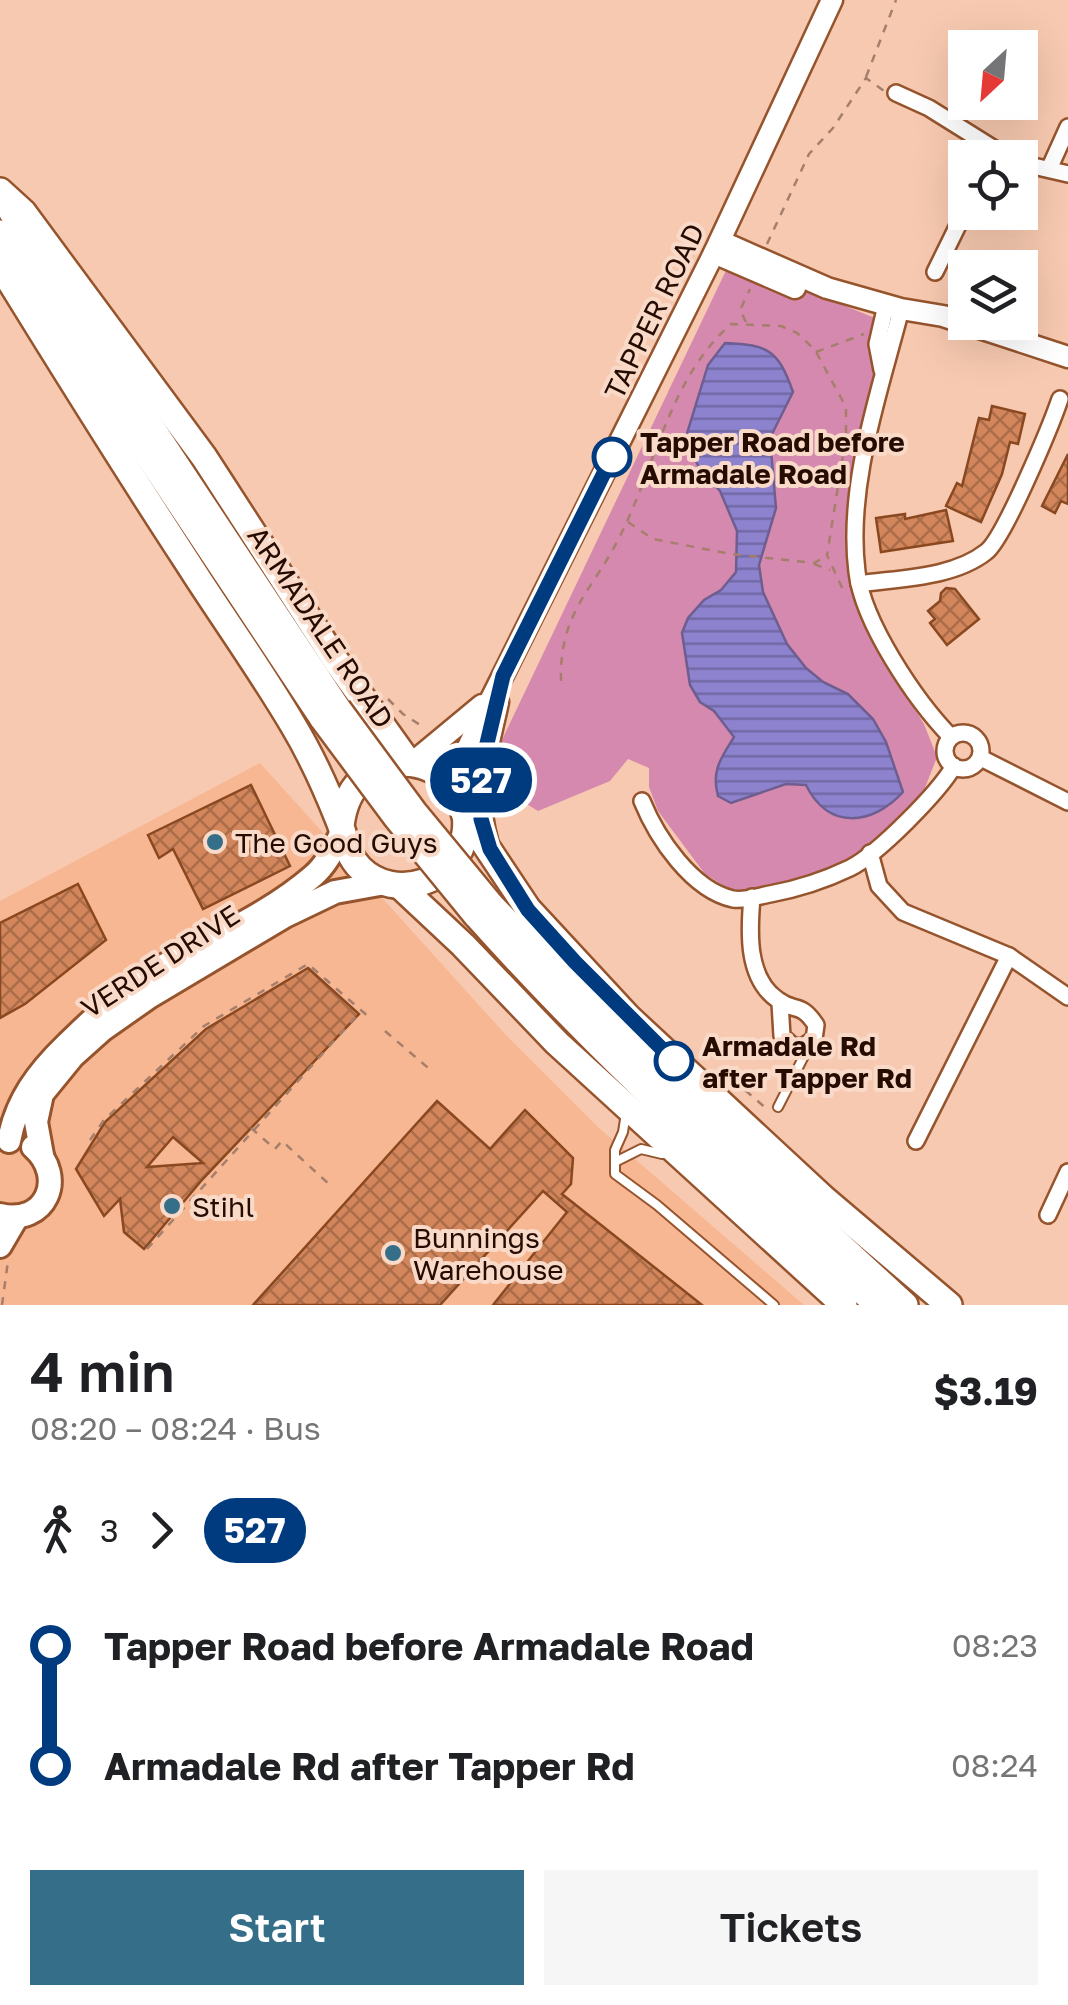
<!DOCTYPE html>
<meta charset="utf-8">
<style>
body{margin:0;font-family:"Golos Text",sans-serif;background:#f6f6f6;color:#202124;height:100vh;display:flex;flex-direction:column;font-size:38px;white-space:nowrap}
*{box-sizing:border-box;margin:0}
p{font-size:32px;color:#757577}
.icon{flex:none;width:55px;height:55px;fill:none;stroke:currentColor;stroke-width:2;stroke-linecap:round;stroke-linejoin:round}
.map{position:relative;height:1305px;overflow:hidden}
.drawer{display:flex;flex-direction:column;background:#fff;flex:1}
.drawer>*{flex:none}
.badge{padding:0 20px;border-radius:32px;font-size:35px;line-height:65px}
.needle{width:65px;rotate:206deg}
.fabs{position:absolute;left:948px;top:30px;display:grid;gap:20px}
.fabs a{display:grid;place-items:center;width:90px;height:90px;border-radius:0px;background:#fff;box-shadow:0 10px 40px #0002;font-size:50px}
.map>.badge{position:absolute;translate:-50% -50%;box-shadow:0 0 0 5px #fff}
.legs{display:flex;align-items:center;gap:15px;height:110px;padding:0 30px;font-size:32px}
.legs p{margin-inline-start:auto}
.overview{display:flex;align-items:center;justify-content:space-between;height:170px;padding:0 30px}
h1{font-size:55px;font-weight:600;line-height:75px}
.primary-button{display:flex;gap:20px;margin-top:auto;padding:20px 30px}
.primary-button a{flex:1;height:115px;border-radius:0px;background:#356e88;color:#fff;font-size:40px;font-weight:600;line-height:115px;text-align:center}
.primary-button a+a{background:#f6f6f6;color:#202124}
ul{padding:0 30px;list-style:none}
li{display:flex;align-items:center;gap:35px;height:120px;font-size:38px}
li i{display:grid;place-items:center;width:15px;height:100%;margin:0 12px;background:currentColor}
li i::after{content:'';width:25px;height:25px;margin:-12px;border:8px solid;border-radius:50%;background:#fff}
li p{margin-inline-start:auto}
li:first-child i{background:linear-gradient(#0000 50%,currentColor 0)}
li:last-child i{background:linear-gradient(currentColor 50%,#0000 0)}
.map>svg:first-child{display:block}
.built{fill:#f8b793}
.park{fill:#d689ae}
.water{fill:url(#water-rules);stroke:#6e5e90;stroke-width:2.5}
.building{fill:url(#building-cross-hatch);stroke:#894820;stroke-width:2.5;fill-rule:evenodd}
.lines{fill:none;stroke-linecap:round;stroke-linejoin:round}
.service-casing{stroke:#96542d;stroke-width:12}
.minor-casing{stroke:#96542d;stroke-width:20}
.tertiary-casing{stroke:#96542d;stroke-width:25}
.secondary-casing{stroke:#96542d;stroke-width:28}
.primary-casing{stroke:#96542d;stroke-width:30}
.trunk-casing{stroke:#96542d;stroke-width:30}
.path{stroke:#a57f6b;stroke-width:2.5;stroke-dasharray:8 8;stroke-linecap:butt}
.service{stroke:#fff;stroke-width:8}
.minor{stroke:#fff;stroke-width:15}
.tertiary{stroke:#fff;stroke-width:20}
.secondary{stroke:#fff;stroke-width:22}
.primary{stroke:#fff;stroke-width:25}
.trunk{stroke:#fff;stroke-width:25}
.primary-bridge-casing{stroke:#96542d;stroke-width:30;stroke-linecap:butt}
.primary-bridge{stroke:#fff;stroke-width:25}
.line-1-casing{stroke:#fff;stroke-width:22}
.line-1{stroke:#003b80;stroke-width:15}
.stop-1-dot{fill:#fff;stroke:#003b80;stroke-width:5}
.poi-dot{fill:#356e88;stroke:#f9dac9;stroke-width:4}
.labels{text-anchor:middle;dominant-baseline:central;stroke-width:8;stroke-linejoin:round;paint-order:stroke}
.street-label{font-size:28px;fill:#250b00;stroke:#f9dac9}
.stop-label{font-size:28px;font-weight:bold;fill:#250b00;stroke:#f9dac9;text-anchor:start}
.poi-label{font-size:28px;fill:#250b00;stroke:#f9dac9;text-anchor:start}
</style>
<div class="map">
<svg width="1068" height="1305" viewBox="0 0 1068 1305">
<defs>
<pattern id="water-rules" width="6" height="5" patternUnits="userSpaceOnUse" patternTransform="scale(2.5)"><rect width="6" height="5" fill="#8d82ce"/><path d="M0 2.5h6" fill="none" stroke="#7369a5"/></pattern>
<pattern id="building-cross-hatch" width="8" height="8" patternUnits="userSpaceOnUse" patternTransform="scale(2.5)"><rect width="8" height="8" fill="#d3865b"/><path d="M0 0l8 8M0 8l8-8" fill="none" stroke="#ab6c49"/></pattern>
</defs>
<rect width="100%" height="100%" fill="#f7c9b0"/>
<!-- built -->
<polygon class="built" points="260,763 506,1035 599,1128 804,1305 0,1305 0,901"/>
<!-- park -->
<polygon class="park" points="731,260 885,322 855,477 850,575 872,642 924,724 937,757 923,793 870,849 821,874 763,891 732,891 705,874 658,811 649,787 649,768 628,759 610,781 538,811 510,794 490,765"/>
<!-- water -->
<path class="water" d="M725,343C769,345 778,350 793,392L770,438L776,508L759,565L763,592L787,644L806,668L823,682L848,694L873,719L886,742L903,792C872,826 828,830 806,785L786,784L731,803L718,796C711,771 721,758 734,737L714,711L700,702L690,685L682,633L688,618L704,600L721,590L736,572L737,531L720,491L701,471L685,440L708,365Z"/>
<!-- building -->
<g class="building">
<polygon points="992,406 1025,414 1018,444 1010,442 1002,474 981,522 946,506 957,483 962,486 979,418 989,420"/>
<polygon points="1068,454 1068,504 1061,501 1055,513 1042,506"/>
<polygon points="946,510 953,541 881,552 876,518 905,514 905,519"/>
<polygon points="946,588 955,589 979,619 947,645 930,623 935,619 928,611 940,601 941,593"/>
<polygon points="251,785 290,866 203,909 173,849 159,858 148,835"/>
<polygon points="78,884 106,940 25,1004 0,1018 0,923"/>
<path d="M308,968L359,1014L201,1181L144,1249L124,1232L120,1199L104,1216L76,1169L105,1122L206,1029ZM173,1137L203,1163L147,1167Z"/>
<polygon points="437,1101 490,1149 525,1110 573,1158 571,1184 562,1194 702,1305 493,1305 567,1212 543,1191 440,1305 253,1305"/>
</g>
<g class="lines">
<defs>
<g id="service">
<polyline points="778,1107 805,1054 804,1048"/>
<polyline points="626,1113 623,1132 615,1150 615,1174 657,1205 774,1305"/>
<polyline points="615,1162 641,1149 662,1154"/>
</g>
<g id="minor">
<polyline points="896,93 929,108 1009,158"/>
<polyline points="1020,163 1068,174"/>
<polyline points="1049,169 1068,127"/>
<polyline points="935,272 965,211"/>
<path d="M901,309C880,391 846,485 857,572C863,623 916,701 951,737"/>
<polyline points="882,370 877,344 886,305"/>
<path d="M859,584C900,578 953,578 986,552C1004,539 1051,425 1060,399"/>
<circle cx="963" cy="751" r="18"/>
<polyline points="981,758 1068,802"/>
<path d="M642,801C657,838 692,890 733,899C744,901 759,896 770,894C797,889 825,880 850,868C878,854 938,793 954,766"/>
<polyline points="870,853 879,886 903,912 1009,956 1068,997"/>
<path d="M752,897C749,931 746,978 778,1000C795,1013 800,1001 816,1025L814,1039L804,1046L794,1047L782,1036L780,1003"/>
<polyline points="916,1141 1009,956"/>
<polyline points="1048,1215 1068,1172"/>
</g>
<g id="tertiary">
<polyline points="720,241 827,288 901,309 943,316 1068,357"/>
<polyline points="714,253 795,288"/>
<polyline points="412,763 482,705"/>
<polyline points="458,795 464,756 480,721 714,253 832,0"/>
<path d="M487,840C473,791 488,750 498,702"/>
</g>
<g id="secondary">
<path d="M9,1141C16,1101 38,1072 67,1044C95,1017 121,991 155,971C207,940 267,916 313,876C327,864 334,848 342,832"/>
<polyline points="42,1155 36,1122 42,1094 73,1056 102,1030 149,997 285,916 335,892 385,883"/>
<path d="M0,1215C46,1226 67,1177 33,1147"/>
<polyline points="0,1246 17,1217"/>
</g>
<g id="primary">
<polyline points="8,206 46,268 338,709"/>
<polyline points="0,233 323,719"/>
<polyline points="490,904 630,1052 905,1305"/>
<path d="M476,915C600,1054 739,1180 878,1305"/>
</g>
<g id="trunk">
<polyline points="0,191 23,212 204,457 336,661 409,763"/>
<path d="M0,265C61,364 122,462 186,560C221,615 260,669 293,725C311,755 326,788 339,821C346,838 346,854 360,868C395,903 458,882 465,833C476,754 352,729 341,826"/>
<polyline points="464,813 528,909 628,1017 823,1198 949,1305"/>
<polyline points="400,886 463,945 557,1043 844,1305"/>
</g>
</defs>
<!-- service casing -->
<use href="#service" class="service-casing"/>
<!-- minor casing -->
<use href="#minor" class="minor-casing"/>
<!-- tertiary casing -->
<use href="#tertiary" class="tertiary-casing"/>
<!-- secondary casing -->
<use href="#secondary" class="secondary-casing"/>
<!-- primary casing -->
<use href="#primary" class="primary-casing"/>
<!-- trunk casing -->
<use href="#trunk" class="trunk-casing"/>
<!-- path -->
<g class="path">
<polyline points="866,77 896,0"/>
<polyline points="767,244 809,154 833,128 866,78 884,91"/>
<polyline points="746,322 740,310 750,289"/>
<polyline points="816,352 864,334"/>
<polyline points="628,522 653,539 731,554 814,563 826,556"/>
<polyline points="814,564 830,570"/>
<path d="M561,681C559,611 594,590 621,534C656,464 670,378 731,324L781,326L797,333L815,350L846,407V437L827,555L843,590"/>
<polyline points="388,699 403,714 425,728"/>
<polyline points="385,1031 433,1072"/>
<polyline points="733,1086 737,1083 768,1110"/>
<polyline points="251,1128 275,1149 282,1141 330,1185"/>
<polyline points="90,1140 104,1120 204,1026 308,964 370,1018"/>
<polyline points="147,1249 360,1012"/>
<polyline points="2,1305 8,1261"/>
</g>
<!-- service -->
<use href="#service" class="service"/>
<!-- minor -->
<use href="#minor" class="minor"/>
<!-- tertiary -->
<use href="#tertiary" class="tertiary"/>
<!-- secondary -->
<use href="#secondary" class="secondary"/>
<!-- primary -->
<use href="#primary" class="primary"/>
<!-- trunk -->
<use href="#trunk" class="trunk"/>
<defs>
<g id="primary-bridge">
<polyline points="338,709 414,812 490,904"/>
<polyline points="323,719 396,817 476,915"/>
</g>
</defs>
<!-- primary-bridge casing -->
<use href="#primary-bridge" class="primary-bridge-casing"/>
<!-- primary-bridge -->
<use href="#primary-bridge" class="primary-bridge"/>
</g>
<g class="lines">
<defs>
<polyline id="line-1" points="612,457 503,676 484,756 480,792 481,819 490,849 528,910 575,962 674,1061"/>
</defs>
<!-- line-1 casing -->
<use href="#line-1" class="line-1-casing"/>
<!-- line-1 -->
<use href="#line-1" class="line-1"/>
</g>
<!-- markers -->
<g class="stop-1-dot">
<circle cx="612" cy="457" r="18"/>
<circle cx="674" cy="1061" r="18"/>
</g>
<g class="poi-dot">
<circle cx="215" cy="842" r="10"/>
<circle cx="172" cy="1206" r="10"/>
<circle cx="393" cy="1253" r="10"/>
</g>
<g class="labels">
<!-- street labels -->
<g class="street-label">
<text transform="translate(654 311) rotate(-64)">TAPPER ROAD</text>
<text transform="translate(321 627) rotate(56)">ARMADALE ROAD</text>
<text transform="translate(160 961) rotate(-33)">VERDE DRIVE</text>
</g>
<!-- stop labels -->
<g class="stop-label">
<text x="640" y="441">Tapper Road before<tspan x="640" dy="32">Armadale Road</tspan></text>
<text x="702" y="1045">Armadale Rd<tspan x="702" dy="32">after Tapper Rd</tspan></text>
</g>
<!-- poi labels -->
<g class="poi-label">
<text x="235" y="842">The Good Guys</text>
<text x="192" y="1206">Stihl</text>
<text x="413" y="1237">Bunnings<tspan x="413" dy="32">Warehouse</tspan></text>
</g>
</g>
</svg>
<div class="fabs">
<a><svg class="needle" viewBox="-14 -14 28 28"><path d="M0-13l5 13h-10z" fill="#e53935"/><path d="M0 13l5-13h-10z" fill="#757577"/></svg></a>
<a><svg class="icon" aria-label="locate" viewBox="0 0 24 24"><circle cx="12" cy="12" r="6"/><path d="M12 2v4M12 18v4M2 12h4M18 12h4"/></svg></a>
<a><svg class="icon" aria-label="layers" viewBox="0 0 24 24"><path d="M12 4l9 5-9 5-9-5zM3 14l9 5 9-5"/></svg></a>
</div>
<b class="badge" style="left:481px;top:780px;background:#003b80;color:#fff">527</b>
</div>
<section class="drawer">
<div class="overview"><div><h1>4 min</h1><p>08:20 – 08:24 · Bus</p></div><b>$3.19</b></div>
<div class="legs"><svg class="icon" aria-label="walk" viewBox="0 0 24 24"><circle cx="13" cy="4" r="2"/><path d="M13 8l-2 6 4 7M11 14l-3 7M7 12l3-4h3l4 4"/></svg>3<svg class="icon" aria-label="forward" viewBox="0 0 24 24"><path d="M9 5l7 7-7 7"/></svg><b class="badge" style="background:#003b80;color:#fff">527</b></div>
<ul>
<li><i style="color:#003b80"></i><b>Tapper Road before Armadale Road</b><p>08:23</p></li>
<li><i style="color:#003b80"></i><b>Armadale Rd after Tapper Rd</b><p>08:24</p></li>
</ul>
<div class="primary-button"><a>Start</a><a>Tickets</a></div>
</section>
